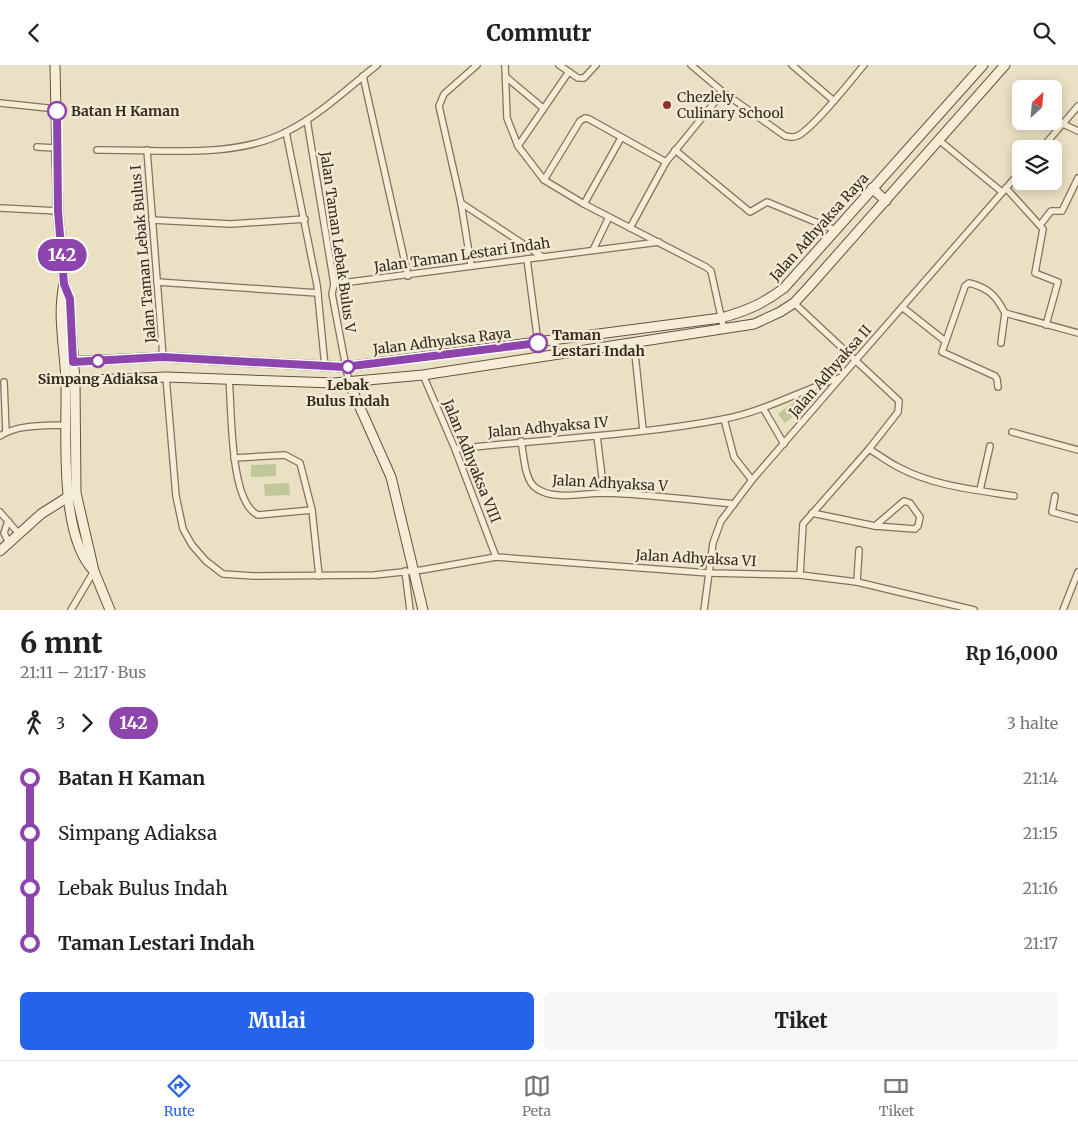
<!DOCTYPE html>
<html lang="id">
<meta charset="utf-8">
<style>
body{margin:0;font-family:Merriweather,serif;background:#f6f6f6;color:#222;height:100vh;display:flex;flex-direction:column;font-size:19px;white-space:nowrap}
*{box-sizing:border-box;margin:0}
p{font-size:16px;color:#767676}
.icon{flex:none;width:28px;height:28px;fill:none;stroke:currentColor;stroke-width:2;stroke-linecap:round;stroke-linejoin:round}
.map{position:relative;height:545px;overflow:hidden}
.sheet{display:flex;flex-direction:column;background:#fff;flex:1}
.sheet>*{flex:none}
.badge{padding:0 10px;border-radius:16px;font-size:18px;line-height:32px}
.needle{width:32px;rotate:26deg}
.fabs{position:absolute;left:1012px;top:15px;display:grid;gap:10px}
.fabs a{display:grid;place-items:center;width:50px;height:50px;border-radius:8px;background:#fff;box-shadow:0 2px 12px #0003;font-size:25px}
.map>.badge{position:absolute;translate:-50% -50%;box-shadow:0 0 0 2px #fff}
.legs{display:flex;align-items:center;gap:8px;height:55px;padding:0 20px;font-size:16px}
.legs p{margin-inline-start:auto}
.head{display:flex;align-items:center;justify-content:space-between;height:85px;padding:0 20px}
h1{font-size:28px;font-weight:800;line-height:38px}
.action{display:flex;gap:10px;margin-top:auto;padding:10px 20px}
.action a{flex:1;height:58px;border-radius:8px;background:#2563eb;color:#fff;font-size:20px;font-weight:800;line-height:58px;text-align:center}
.action a+a{background:#f6f6f6;color:#222}
ul{padding:0 20px;list-style:none}
li{display:flex;align-items:center;gap:18px;height:55px;font-size:19px}
li i{display:grid;place-items:center;width:8px;height:100%;margin:0 6px;background:currentColor}
li i::after{content:'';width:12px;height:12px;margin:-6px;border:4px solid;border-radius:50%;background:#fff}
li p{margin-inline-start:auto}
li:first-child i{background:linear-gradient(#0000 50%,currentColor 0)}
li:last-child i{background:linear-gradient(currentColor 50%,#0000 0)}
header{display:flex;justify-content:space-between;align-items:center;height:65px;padding:0 20px;background:#fff;font-size:22px;font-weight:800}
.menu{display:flex;justify-content:space-around;align-items:center;height:70px;border-top:1px solid #e0e0e0;background:#fff;font-size:14px;color:#767676}
.menu a{display:grid;justify-items:center;gap:2px}
.menu .selected{color:#2563eb}
.map>svg:first-child{display:block}
.pitch{fill:#c1c799}
.lines{fill:none;stroke-linecap:round;stroke-linejoin:round}
.street-casing{stroke:#83725c;stroke-width:8}
.secondary-casing{stroke:#65533f;stroke-width:11}
.street{stroke:#f6edd6;stroke-width:5.5}
.secondary{stroke:#f6edd6;stroke-width:9}
.line-1-casing{stroke:#fff;stroke-width:11}
.line-1{stroke:#8e44ad;stroke-width:8}
.poi-dot{fill:#8e3231;stroke:#f2ead3;stroke-width:2}
.stop-1-dot{fill:#fff;stroke:#8e44ad;stroke-width:2.5}
.labels{text-anchor:middle;dominant-baseline:central;stroke-width:5;stroke-linejoin:round;paint-order:stroke}
.poi-label{font-size:14px;fill:#352a1f;stroke:#f2ead3;text-anchor:start}
.stop-label{font-size:14px;font-weight:bold;fill:#352a1f;stroke:#f2ead3;text-anchor:start}
.street-label{font-size:14px;fill:#352a1f;stroke:#f2ead3}
</style>
<header><svg class="icon" aria-label="back" viewBox="0 0 24 24"><path d="M15 5l-7 7 7 7"/></svg>Commutr<svg class="icon" aria-label="search" viewBox="0 0 24 24"><circle cx="10" cy="10" r="6"/><path d="M15 15l6 6"/></svg></header>
<div class="map">
<svg width="1078" height="545" viewBox="0 0 1078 545">
<rect width="100%" height="100%" fill="#eae0c4"/>
<!-- pitch -->
<g class="pitch">
<polygon points="799,333 806,342 785,358 778,349"/>
<polygon points="276,399 276,411 251,412 251,400"/>
<polygon points="289,418 290,430 265,431 264,419"/>
</g>
<g class="lines">
<defs>
<g id="street">
<polyline points="505,0 507,53 518,81 544,115 584,139 706,202 711,206 724,265"/>
<polyline points="559,0 578,13 584,13 596,0"/>
<path d="M691,0L723,27L785,71C789,72 793,73 797,71C812,65 852,14 864,0"/>
<polyline points="792,0 834,36"/>
<polyline points="363,11 408,211"/>
<polyline points="506,12 543,43"/>
<polyline points="0,38 57,44"/>
<polyline points="307,55 334,219 332,229 349,318"/>
<polyline points="1063,59 1078,66"/>
<polyline points="286,67 317,220 325,302"/>
<polyline points="940,76 1002,127"/>
<polyline points="518,81 568,8"/>
<polyline points="37,82 57,83"/>
<polyline points="1041,84 1078,41"/>
<path d="M97,85C157,84 234,95 288,66C321,49 348,23 377,0"/>
<polyline points="147,85 163,292"/>
<polyline points="675,85 750,147 767,137 835,165"/>
<polyline points="544,115 580,56 585,53 589,54 666,97"/>
<polyline points="1006,123 1043,164 1035,208 1058,217 1046,260"/>
<polyline points="461,138 543,192"/>
<polyline points="584,139 621,73"/>
<polyline points="0,143 58,146"/>
<polyline points="152,155 231,159 305,154"/>
<polyline points="1040,160 1051,146 1062,146 1078,113"/>
<polyline points="630,163 666,97 723,27"/>
<polyline points="593,185 609,152"/>
<polyline points="527,194 538,278"/>
<polyline points="471,200 461,138 439,41 444,29 477,0"/>
<polyline points="157,217 318,228"/>
<polyline points="334,219 659,177"/>
<polyline points="794,238 899,336 898,347 869,384 803,459 800,510"/>
<polyline points="902,242 945,276"/>
<polyline points="1001,278 1005,248"/>
<polyline points="634,279 643,365"/>
<polyline points="423,310 455,384 496,492"/>
<polyline points="166,312 176,431 183,464 192,480 206,496 223,509 254,511 374,510 422,505 496,492 709,508 800,510 857,517 974,545"/>
<path d="M229,314C232,343 229,437 258,450L312,445"/>
<polyline points="4,317 6,367"/>
<path d="M998,322L997,314L995,311L942,287L965,221L969,218C989,223 996,231 1005,248L1078,268"/>
<polyline points="763,343 784,379"/>
<polyline points="724,354 734,392 752,415"/>
<polyline points="1012,367 1078,385"/>
<path d="M0,371C18,359 45,361 66,360"/>
<polyline points="597,371 604,428"/>
<path d="M521,376C524,389 524,415 536,423C553,436 584,428 604,428C647,429 691,435 734,439"/>
<path d="M455,384C544,374 636,371 724,354C765,346 800,326 839,313"/>
<path d="M869,384C879,390 888,397 898,402C933,421 976,425 1014,431"/>
<polyline points="234,393 285,390 300,398 312,445 319,511"/>
<polyline points="980,425 990,381"/>
<polyline points="1055,431 1052,447 1078,454"/>
<polyline points="0,447 19,469"/>
<polyline points="812,448 875,461 915,464 918,461 920,452 910,438 904,436 875,461"/>
<polyline points="8,456 4,468 9,478"/>
<polyline points="405,506 410,545"/>
<polyline points="857,517 859,485"/>
<polyline points="71,545 94,506"/>
<polyline points="704,545 713,478 721,456 752,415 855,296 1021,106"/>
<polyline points="1063,545 1078,507"/>
</g>
<g id="secondary">
<polyline points="55,0 58,146 64,219 69,234 75,316 76,428 94,506 110,545"/>
<polyline points="872,123 886,136"/>
<path d="M64,219C57,251 65,285 66,317C67,365 58,470 94,506"/>
<path d="M65,297L163,292L344,302L721,253C746,246 763,239 784,223L983,0"/>
<polyline points="66,316 166,312 334,318 423,310 754,259 780,247 794,238 808,223 1005,0"/>
<polyline points="349,318 391,412 423,545"/>
<polyline points="0,486 41,449 71,430"/>
</g>
</defs>
<!-- street casing -->
<use href="#street" class="street-casing"/>
<!-- secondary casing -->
<use href="#secondary" class="secondary-casing"/>
<!-- street -->
<use href="#street" class="street"/>
<!-- secondary -->
<use href="#secondary" class="secondary"/>
</g>
<g class="lines">
<defs>
<polyline id="line-1" points="57,46 58,146 64,219 70,234 73,297 163,292 344,302 538,278"/>
</defs>
<!-- line-1 casing -->
<use href="#line-1" class="line-1-casing"/>
<!-- line-1 -->
<use href="#line-1" class="line-1"/>
</g>
<!-- markers -->
<circle class="poi-dot" cx="667" cy="40" r="5"/>
<g class="stop-1-dot">
<circle cx="57" cy="46" r="9"/>
<circle cx="538" cy="278" r="9"/>
<circle cx="98" cy="296" r="6"/>
<circle cx="348" cy="302" r="6"/>
</g>
<g class="labels">
<!-- poi labels -->
<g class="poi-label">
<text x="677" y="32">Chezlely<tspan x="677" dy="16">Culinary School</tspan></text>
</g>
<!-- stop labels -->
<g class="stop-label">
<text x="71" y="46">Batan H Kaman</text>
<text x="552" y="270">Taman<tspan x="552" dy="16">Lestari Indah</tspan></text>
<text x="98" y="314" text-anchor="middle">Simpang Adiaksa</text>
<text x="348" y="320" text-anchor="middle">Lebak<tspan x="348" dy="16">Bulus Indah</tspan></text>
</g>
<!-- street labels -->
<g class="street-label">
<text transform="translate(819 162) rotate(-48)">Jalan Adhyaksa Raya</text>
<text transform="translate(338 177) rotate(82)">Jalan Taman Lebak Bulus V</text>
<text transform="translate(143 189) rotate(-95)">Jalan Taman Lebak Bulus I</text>
<text transform="translate(462 190) rotate(-8)">Jalan Taman Lestari Indah</text>
<text transform="translate(442 276) rotate(-7)">Jalan Adhyaksa Raya</text>
<text transform="translate(830 306) rotate(-49)">Jalan Adhyaksa II</text>
<text transform="translate(548 362) rotate(-5)">Jalan Adhyaksa IV</text>
<text transform="translate(472 396) rotate(68)">Jalan Adhyaksa VIII</text>
<text transform="translate(610 418) rotate(3)">Jalan Adhyaksa V</text>
<text transform="translate(696 493) rotate(3)">Jalan Adhyaksa VI</text>
</g>
</g>
</svg>
<div class="fabs">
<a><svg class="needle" viewBox="-14 -14 28 28"><path d="M0-13l5 13h-10z" fill="#e53935"/><path d="M0 13l5-13h-10z" fill="#767676"/></svg></a>
<a><svg class="icon" aria-label="layers" viewBox="0 0 24 24"><path d="M12 4l9 5-9 5-9-5zM3 14l9 5 9-5"/></svg></a>
</div>
<b class="badge" style="left:62px;top:190px;background:#8e44ad;color:#fff">142</b>
</div>
<section class="sheet">
<div class="head"><div><h1>6 mnt</h1><p>21:11 – 21:17 · Bus</p></div><b>Rp 16,000</b></div>
<div class="legs"><svg class="icon" aria-label="walk" viewBox="0 0 24 24"><circle cx="13" cy="4" r="2"/><path d="M13 8l-2 6 4 7M11 14l-3 7M7 12l3-4h3l4 4"/></svg>3<svg class="icon" aria-label="forward" viewBox="0 0 24 24"><path d="M9 5l7 7-7 7"/></svg><b class="badge" style="background:#8e44ad;color:#fff">142</b><p>3 halte</p></div>
<ul>
<li><i style="color:#8e44ad"></i><b>Batan H Kaman</b><p>21:14</p></li>
<li><i style="color:#8e44ad"></i><span>Simpang Adiaksa</span><p>21:15</p></li>
<li><i style="color:#8e44ad"></i><span>Lebak Bulus Indah</span><p>21:16</p></li>
<li><i style="color:#8e44ad"></i><b>Taman Lestari Indah</b><p>21:17</p></li>
</ul>
<div class="action"><a>Mulai</a><a>Tiket</a></div>
</section>
<nav class="menu">
<a class="selected"><svg class="icon" aria-label="directions" viewBox="0 0 24 24"><path d="M12 3l9 9-9 9-9-9zM9 14v-3h6M13 9l2 2-2 2"/></svg>Rute</a>
<a><svg class="icon" aria-label="map" viewBox="0 0 24 24"><path d="M3 6l6-2 6 2 6-2v14l-6 2-6-2-6 2zM9 4v14M15 6v14"/></svg>Peta</a>
<a><svg class="icon" aria-label="tickets" viewBox="0 0 24 24"><path d="M3 7h18v10H3zM15 7v10"/></svg>Tiket</a>
</nav>
